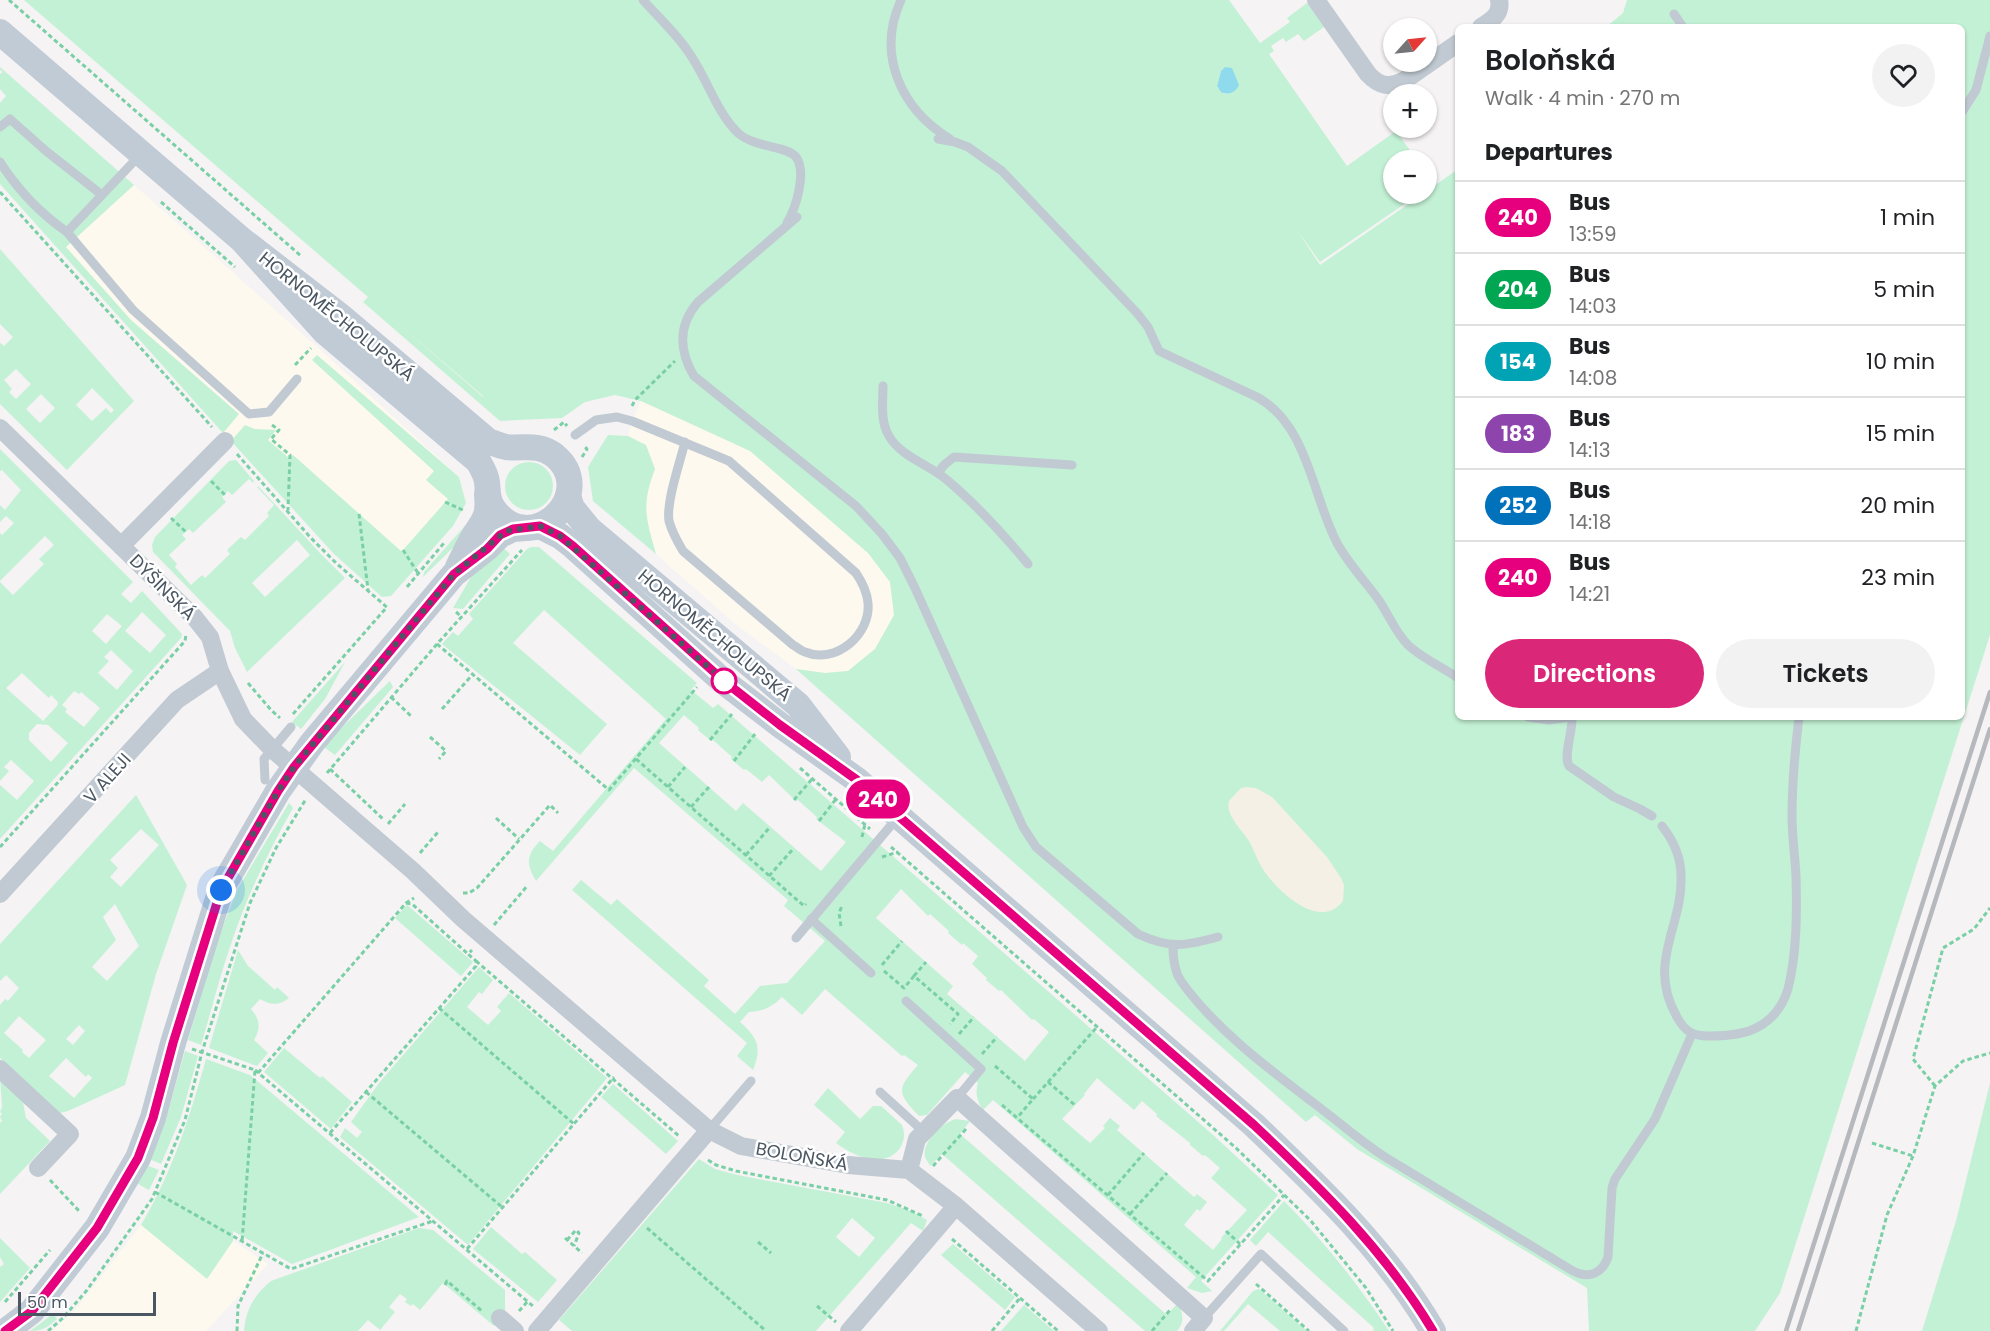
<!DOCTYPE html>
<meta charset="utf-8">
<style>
body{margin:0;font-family:Poppins,sans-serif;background:#f2f2f2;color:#202124;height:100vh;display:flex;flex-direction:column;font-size:22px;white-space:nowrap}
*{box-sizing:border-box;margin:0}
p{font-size:20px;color:#757577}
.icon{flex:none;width:33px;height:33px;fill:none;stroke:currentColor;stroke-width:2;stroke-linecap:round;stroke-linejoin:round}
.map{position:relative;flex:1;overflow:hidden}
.details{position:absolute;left:1455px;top:24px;width:510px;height:696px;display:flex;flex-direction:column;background:#fff;border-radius:9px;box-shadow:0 2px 4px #0004}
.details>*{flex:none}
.badge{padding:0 12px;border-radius:20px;font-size:21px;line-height:39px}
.needle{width:39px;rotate:63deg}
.tools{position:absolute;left:1383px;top:18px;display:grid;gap:12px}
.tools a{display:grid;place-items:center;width:54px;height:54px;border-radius:50%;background:#fff;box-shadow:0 2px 4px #0004;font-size:30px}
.scale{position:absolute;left:18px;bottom:15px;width:138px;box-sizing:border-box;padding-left:6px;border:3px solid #4a5661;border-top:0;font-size:16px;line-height:21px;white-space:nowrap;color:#4a5661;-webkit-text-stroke:4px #fff;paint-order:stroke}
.you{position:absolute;width:30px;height:30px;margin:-15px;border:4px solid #fff;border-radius:50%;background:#1a73e8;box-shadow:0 0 0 9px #1a73e833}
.map>.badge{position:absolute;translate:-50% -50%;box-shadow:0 0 0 3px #fff}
h2{padding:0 30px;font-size:22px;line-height:54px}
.round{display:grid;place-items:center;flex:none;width:63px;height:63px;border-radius:32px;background:#f2f2f2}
.overview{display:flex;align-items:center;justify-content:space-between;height:102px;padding:0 30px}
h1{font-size:28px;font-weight:600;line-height:45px}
.cta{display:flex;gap:12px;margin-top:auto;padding:12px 30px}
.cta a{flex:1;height:69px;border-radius:36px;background:#db2777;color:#fff;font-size:24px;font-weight:600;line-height:69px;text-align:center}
.cta a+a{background:#f2f2f2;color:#202124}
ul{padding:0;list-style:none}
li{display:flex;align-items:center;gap:18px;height:72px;padding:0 30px;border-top:2px solid #e0e0e0}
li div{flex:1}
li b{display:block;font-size:22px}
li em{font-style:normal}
li .badge{min-width:66px;font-weight:700;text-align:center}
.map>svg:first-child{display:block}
.commercial{fill:#fdf9ef}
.green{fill:#c3f1d5;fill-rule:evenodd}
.sand{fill:#f5f0e5}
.water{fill:#90daee}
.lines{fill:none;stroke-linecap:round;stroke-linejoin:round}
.path{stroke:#7ad0a6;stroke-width:3;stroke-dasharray:4.5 3;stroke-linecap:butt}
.lane{stroke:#c1cad2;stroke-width:9}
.street{stroke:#c1cad2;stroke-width:18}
.secondary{stroke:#c1cbd6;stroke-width:26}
.rail{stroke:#b5b8bd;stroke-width:4.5}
.line-casing{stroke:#fff;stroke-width:14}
.line{stroke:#e6007e;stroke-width:9}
.walk{stroke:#4a5661;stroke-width:6;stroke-dasharray:0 10.8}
.stop-dot{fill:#fff;stroke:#e6007e;stroke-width:3}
.labels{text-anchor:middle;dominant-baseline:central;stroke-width:5;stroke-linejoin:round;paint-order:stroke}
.street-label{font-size:18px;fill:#4a5661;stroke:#fff}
</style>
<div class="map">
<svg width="1990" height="1331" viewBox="0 0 1990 1331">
<rect width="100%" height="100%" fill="#f5f3f3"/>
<!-- commercial -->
<g class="commercial">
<polygon points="134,185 325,354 459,477 466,503 453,526 391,596 382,597 334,554 60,251"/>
<polygon points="641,401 693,423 750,451 868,553 890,582 894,616 875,649 848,671 825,673 796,669 734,623 656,554 645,515 648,487 655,469 646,446 628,436 632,421"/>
<polygon points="142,1224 233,1241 268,1264 206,1331 52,1331 74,1311"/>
</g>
<!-- green -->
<g class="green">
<path d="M24,0H1229L1260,43L1290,22L1287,18L1307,3L1324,27L1304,41L1298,34L1286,42L1283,38L1271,46L1274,51L1269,54L1347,166L1396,131L1417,160H1394V194H1419L1320,262L1297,230L1320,265L1423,194H1426L1427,191L1458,169V717H1962V27H1606L1623,13L1627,0H1990V635L1780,1293L1755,1331H1589L1587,1288L1357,1149L1315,1115L1306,1122L796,669L825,673L848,671L875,649L894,615L890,582L868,553L750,451L641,401L615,395L585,402L562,418L500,421L363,302L368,297ZM1225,67L1231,93L1224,94L1217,86L1221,71ZM391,317L483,396V397Z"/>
<polygon points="0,67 134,185 66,247 131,320 239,414 223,433 0,184 0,103 6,96 0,89 0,74 3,72 0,70"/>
<path d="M0,249L134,401L67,470L0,404V343L4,346L13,337L0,324ZM16,369L31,384L16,399L9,392L12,389L4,380ZM92,388L114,410L111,413L106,408L92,421L76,405ZM41,394L55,408L40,423L26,409Z"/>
<polygon points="317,355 459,477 466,503 453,526 391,596 382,597 334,554 231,441 245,425 255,429 276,430 268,440 289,458 293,455 401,551 403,550 448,499 426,480 434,471 312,360"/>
<path d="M608,435L628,436L646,445L655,469C641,506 646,518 656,554L593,501L588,467Z"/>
<path d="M0,449L133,582L121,594L131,603L142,591L182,634L181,638L0,839V785L17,800L34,781L11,760L4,767L9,771L0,781V582L13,595L44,564L39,559L54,545L45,536L0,581V533L2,535L14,523L6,516L0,522V505L5,510L21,490L2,470L0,471ZM142,612L166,635L150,653L125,631ZM107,614L122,626L106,644L92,631ZM111,650L133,671L117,690L98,673L109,661L104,657ZM22,673L49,698L51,695L58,702L57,706L43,721L6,688ZM74,691L79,694L81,692L100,708L84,727L65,712L67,709L62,705ZM37,724L48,725L68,743L51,762L29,740V733Z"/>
<path d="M236,460L254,481L253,483L249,479L232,495L228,491L222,497L226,502L193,533L189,529L182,535L186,539L169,555L177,564L175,567L191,585L202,575L205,578L230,554L227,550L241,537L245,540L269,516L267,513L274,505L257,487L258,486L319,552L345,578L247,672L235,648L230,631L153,552L152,545L155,537L229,461ZM297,540L310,555L265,597L252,583Z"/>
<circle cx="529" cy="486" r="24"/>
<polygon points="471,519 469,532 423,577 424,572"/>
<polygon points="498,543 510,554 463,609 453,608 474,572"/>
<path d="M531,547H539L697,683L691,690L713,708L718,704L1212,1134L1278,1195L1201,1281L1212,1291L1202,1293L1187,1288L1196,1277L993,1100L983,1110C977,1101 975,1094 978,1083L965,1072L927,1115L919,1116C896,1092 897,1089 918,1065L904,1055L902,1056L825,989L802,1015L782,997C771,1008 763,1011 749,1012L740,1022C758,1038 762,1047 753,1070L737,1056L747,1043L572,890L581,880L611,905L617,899L709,980L704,986L735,1014L760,986L787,983L825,941L784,906L788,900L634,768L536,881C526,864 526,855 540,841L553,851L666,719L544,610L513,643L607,724L580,755L442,644L453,632L458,636L473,619L469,614L527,549ZM684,715L699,728L698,730L711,741L713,740L732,757L731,759L744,770L746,769L762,782L769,775L796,801L798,800L817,817L816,819L846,842L821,871L743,803L736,811L659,743ZM901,889L928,916L930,914L949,931L948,933L962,945L963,943L978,956L972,964L987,978L986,980L999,991L1001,990L1032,1020L1034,1019L1049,1032L1025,1061L947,994L953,986L876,918ZM1097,1078L1134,1110L1142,1101L1157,1114L1156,1116L1190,1143V1145L1203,1156L1205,1155L1220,1168L1211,1178L1247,1210L1221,1238L1222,1239L1213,1250L1184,1225L1197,1209L1200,1211L1207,1202L1197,1194L1194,1197L1117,1130L1120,1126L1110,1118L1103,1126L1105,1128L1090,1143L1062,1119L1085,1095L1084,1094Z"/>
<polygon points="345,662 325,699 301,729 292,722"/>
<polygon points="390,681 393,687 335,755 324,747 328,741"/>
<path d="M136,795L187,885L156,974L125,1085L68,1111L60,1113L0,1058V1005L5,999L8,1001L19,988L6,975L0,981V944ZM141,829L159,845L121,887L110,877L118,868L110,860ZM115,904L139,946L107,981L92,967L116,940L103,917ZM19,1016L46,1040L29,1058L22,1052L23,1050L4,1033ZM79,1025L85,1031L73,1045L66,1039ZM66,1058L86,1077L88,1074L92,1078L74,1098L49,1076Z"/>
<path d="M289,803L293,808C268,852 246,898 230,947C219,979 211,1012 201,1045L188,1040L218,939L237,890Z"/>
<polygon points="407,905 473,962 461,976 395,918"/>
<path d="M238,950L248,966L275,990L277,987L289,998C279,1006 270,1005 260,999L251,1009C260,1019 261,1029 254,1040L268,1053L257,1066L209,1048Z"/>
<polygon points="479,967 493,980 482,994 479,992 467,1007 488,1025 501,1011 497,1007 509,993 607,1078 468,1245 340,1137 345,1128 357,1138 362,1132 351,1122 379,1083"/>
<polygon points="284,1048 320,1078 322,1076 352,1102 331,1129 264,1072"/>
<polygon points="185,1051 198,1056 181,1117 161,1164 149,1159 166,1119"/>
<path d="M206,1059L250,1075L419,1217L292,1264L233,1231V1241L207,1279L141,1225C172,1173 190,1116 206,1059Z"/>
<polygon points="0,1077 22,1097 26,1118 50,1141 0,1194 0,1123 2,1121 0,1117 2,1114 0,1112 2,1107"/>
<polygon points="1990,1083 1990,1331 1922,1331 1956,1221"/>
<polygon points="613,1084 678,1141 666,1154 601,1097"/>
<path d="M828,1088L860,1119L873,1106H881L902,1125C905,1133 905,1140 900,1148C884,1170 853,1156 836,1143L845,1132L814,1105Z"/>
<path d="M956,1119L970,1121L960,1134L1167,1315L1178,1303C1183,1313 1185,1322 1177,1331H1145L942,1154L930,1166C929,1163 926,1160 925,1157C922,1141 943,1122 956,1119Z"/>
<path d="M699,1159L715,1169L737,1175L887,1203L913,1212L927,1220L923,1231L911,1223L816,1331H572L559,1320ZM852,1218L875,1238L859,1257L836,1237Z"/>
<polygon points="146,1165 159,1170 149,1190 138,1184"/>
<path d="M1284,1201C1324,1241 1358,1284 1389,1331H1373L1374,1328L1268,1232L1256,1246L1250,1240Z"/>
<polygon points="491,1227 522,1254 525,1252 557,1280 538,1302 473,1249"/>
<path d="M419,1228L433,1230L505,1290V1312L494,1326L443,1283L420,1310L413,1304L411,1306L405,1302L407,1299L400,1294L389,1307L395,1312L380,1330L368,1320L358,1331H244C246,1309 254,1295 271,1281Z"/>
<polygon points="0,1238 30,1268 0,1302 0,1267 4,1264 0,1257"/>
<polygon points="953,1244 1015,1297 1005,1310 941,1255"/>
<polygon points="1259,1289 1307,1331 1280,1331 1248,1304 1224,1331 1220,1331 1253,1291"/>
<polygon points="1024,1305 1054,1331 1001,1331"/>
<path d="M53,1314L57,1319C48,1327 43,1331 30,1331Z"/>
</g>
<!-- sand -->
<path class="sand" d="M1247,787L1256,788L1272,797L1327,857L1341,878L1344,885L1343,901C1321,930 1282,895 1267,875C1259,865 1255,852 1249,841C1242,830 1225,815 1229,801L1241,788Z"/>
<!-- water -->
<path class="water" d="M1225,67L1232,68L1239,85C1236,92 1228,96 1221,92L1217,86L1221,71Z"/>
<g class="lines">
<!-- path -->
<g class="path">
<polyline points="9,0 301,256"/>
<polyline points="0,192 212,427"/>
<polyline points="161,202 235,267"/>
<polyline points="295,365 311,348"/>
<polyline points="632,406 635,400 675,361"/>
<polyline points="272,425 279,430 271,439 290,455 288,510"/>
<polyline points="554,430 564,422 567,426"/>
<polyline points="237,454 310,537 336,563 389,609"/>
<polyline points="582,457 587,449 583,445"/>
<polyline points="211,481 225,495"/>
<polyline points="445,502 465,511"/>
<polyline points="359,514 368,590"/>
<polyline points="171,518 186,532"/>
<polyline points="403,550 418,573"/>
<polyline points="407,587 444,543"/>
<polyline points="456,612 462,617"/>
<polyline points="437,644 609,790 697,687"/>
<polyline points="248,683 271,710 280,718"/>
<polyline points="391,697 411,716"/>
<polyline points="442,709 473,674"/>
<polyline points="293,714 387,607"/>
<polyline points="430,737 446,751 439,759"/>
<polyline points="710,740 732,714"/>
<polyline points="636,759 804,906 806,904"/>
<polyline points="734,761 755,734"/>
<polyline points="800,768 870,829"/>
<polyline points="330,769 383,819"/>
<polyline points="327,773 437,644 522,550"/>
<polyline points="668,787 685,767"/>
<polyline points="794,800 812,779"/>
<polyline points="691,807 709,787"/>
<polyline points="496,818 519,839"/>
<polyline points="819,821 836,799"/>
<polyline points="388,824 405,804"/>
<polyline points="862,837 865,824"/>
<polyline points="0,847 185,641 186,635"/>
<polyline points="891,847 1236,1148 1311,1221 1366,1288 1393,1331"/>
<polyline points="420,853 438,832"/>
<polyline points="746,855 770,827"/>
<polyline points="882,857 898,852"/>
<polyline points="769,876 794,848"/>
<polyline points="463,893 469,893 477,888 550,805 558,813"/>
<polyline points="406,903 412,904 468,954"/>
<polyline points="494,925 528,885"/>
<polyline points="841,926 839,913 842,906"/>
<polyline points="476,961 679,1136"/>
<polyline points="882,965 902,941"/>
<polyline points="884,971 904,988 914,976 958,1014 950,1024"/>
<polyline points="914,976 926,962"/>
<polyline points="439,1008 574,1124"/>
<polyline points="959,1034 974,1017"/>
<polyline points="192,1049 255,1070 242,1242"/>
<polyline points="982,1054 997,1037"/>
<polyline points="995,1066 1033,1099 1017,1118"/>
<polyline points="255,1070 534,1307"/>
<polyline points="258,1073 406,903 414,898"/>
<polyline points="1048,1082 1076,1106"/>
<polyline points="1935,1086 1913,1059 1943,948 1974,929 1990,908"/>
<polyline points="366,1092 502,1207"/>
<polyline points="1033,1099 1097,1027"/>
<polyline points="1002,1105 1208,1281 1284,1195"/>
<polyline points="330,1133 476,966 476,961 468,954 472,950"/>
<polyline points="1872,1143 1913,1156"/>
<polyline points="708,1160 716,1165 736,1171 887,1200 923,1216"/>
<polyline points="933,1166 966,1129"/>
<polyline points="50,1180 80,1212"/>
<polyline points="155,1192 291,1269 433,1221"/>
<polyline points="1108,1195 1144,1153"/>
<polyline points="1130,1214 1167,1173"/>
<polyline points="647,1228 766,1331"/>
<polyline points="1226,1231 1240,1244"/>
<polyline points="565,1238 582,1253"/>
<polyline points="952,1239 1058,1331"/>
<polyline points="567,1240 576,1230 579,1233 574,1246"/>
<polyline points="758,1242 771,1253"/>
<polyline points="467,1249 614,1077"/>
<polyline points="1256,1284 1309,1331"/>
<polyline points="445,1285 447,1281 483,1312"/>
<polyline points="5,1302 50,1250"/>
<polyline points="817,1306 836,1322"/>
<polyline points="519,1311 528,1301"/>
<polyline points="48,1331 63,1318 87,1290 152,1199 185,1120 202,1052 250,903 276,848 306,799"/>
<polyline points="237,1331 238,1306 263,1253"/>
<polyline points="992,1331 1020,1298"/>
<polyline points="1152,1331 1170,1310"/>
<polyline points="1856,1331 1887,1215 1913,1156 1935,1086 1963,1061 1990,1053"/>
</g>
<!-- lane -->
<g class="lane">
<path d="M643,0C660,19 680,37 693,59C708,82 718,114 738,133C755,148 788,146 796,157C807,172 796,208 787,223"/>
<path d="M901,0C876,55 901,109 950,139"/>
<polyline points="1674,14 1683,27"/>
<polyline points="1962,112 1976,90 1990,36"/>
<polyline points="0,127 10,119 46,151 102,195"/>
<path d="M938,139L955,142L968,147L1002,171L1137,313L1148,327L1159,351L1257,397C1308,425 1312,495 1337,543C1348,563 1364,580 1378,599C1388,613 1395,632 1408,645C1422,658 1442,667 1458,678"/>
<polyline points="139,156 67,232 133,310 249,414 269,412 297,379"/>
<path d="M0,162C18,190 41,214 67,232"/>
<path d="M797,217L698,302C678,325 679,351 694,376L856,506L882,534L900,558L915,588L1023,827L1036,847L1138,934C1170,949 1185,946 1218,937"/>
<path d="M883,386C883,403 880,421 889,436C901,457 930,465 947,480C977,505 1003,534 1028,564"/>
<path d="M575,435L596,420L617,417L632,421L729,461L856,573C862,582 867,591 868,603C871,634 836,665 805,652C801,651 797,647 793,645L683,551C677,541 672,532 669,521C666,502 680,462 685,442"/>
<polyline points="938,473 944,465 954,457 1072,465"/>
<polyline points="1528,717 1549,720 1569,717"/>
<path d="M1572,717C1573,731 1563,756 1569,766L1614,797L1640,809L1652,816"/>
<polyline points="265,780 264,759 291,727"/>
<path d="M1662,826C1673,840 1681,858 1681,876C1683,927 1646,963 1677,1017C1685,1032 1693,1036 1709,1036C1726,1036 1744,1035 1758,1027C1773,1019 1783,1005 1788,989C1797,953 1797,912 1796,876C1795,856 1792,836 1792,817C1792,783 1795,750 1799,717"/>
<polyline points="811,919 871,973"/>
<polyline points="796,938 898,817"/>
<path d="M1173,946C1173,958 1174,971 1181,981C1214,1028 1270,1070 1315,1104C1339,1122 1360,1141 1385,1157L1573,1271C1589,1279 1602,1274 1608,1257L1612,1188L1615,1179L1655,1119L1692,1034"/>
<polyline points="906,1001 981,1069 957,1098"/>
<polyline points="880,1092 924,1132"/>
<polyline points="709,1130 751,1081"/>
<polyline points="1204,1318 1261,1254 1344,1331"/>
</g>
<!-- street -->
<g class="street">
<path d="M1316,0L1368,74C1380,87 1390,88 1405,80L1458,43"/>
<path d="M1481,27C1492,20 1502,14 1499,0"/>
<polyline points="0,428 195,618 210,637 220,671 243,719 272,749 413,871 463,919 709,1130 741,1146 848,1165 909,1170 956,1206 1099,1331"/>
<polyline points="121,546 225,441"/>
<polyline points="0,894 177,700 220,671"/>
<polyline points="0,1069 70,1134 38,1168"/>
<polyline points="909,1170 917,1139 957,1098 1204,1318 1193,1331"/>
<polyline points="500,1318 515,1331"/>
<polyline points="537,1331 709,1130"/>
<polyline points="849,1331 956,1206"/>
</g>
<!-- secondary -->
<g class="secondary">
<path d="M0,32L242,240L339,315L488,441C494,443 500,446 506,447C524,449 538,443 554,455C601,493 530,562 493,508C487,500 488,492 487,482C486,474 482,468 478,461L325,332L242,240"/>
<polyline points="568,496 572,508 589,529 798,705 838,757"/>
<path d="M540,526L560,536L573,546L724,682L780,725L857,780L1254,1125C1320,1188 1387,1252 1433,1331"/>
<path d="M458,567C463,557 468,546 474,536C485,519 489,516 487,495"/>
<polyline points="6,1331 32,1311 97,1228 138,1158 153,1118 173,1043 221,889 278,791 312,743 454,574 487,548 500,535 513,529 526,528"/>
</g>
<!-- rail -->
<g class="rail">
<polyline points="1786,1331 1990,692"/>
<polyline points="1798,1331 1990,729"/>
</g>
</g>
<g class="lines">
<defs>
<path id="line" d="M5,1331L32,1311L97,1228L138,1158L153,1118L173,1043L221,890L278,791L294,767L454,574L487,549L500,535L513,529L540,526L560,536L573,546L724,681L780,725L857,780L1254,1125C1320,1187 1386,1252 1433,1331"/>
</defs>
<!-- line casing -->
<use href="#line" class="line-casing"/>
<!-- line -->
<use href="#line" class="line"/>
<!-- walk -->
<polyline class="walk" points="221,890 278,791 294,767 454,574 506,531 540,526 560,536 724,681"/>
</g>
<!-- markers -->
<circle class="stop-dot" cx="724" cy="681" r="12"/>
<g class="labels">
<!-- street labels -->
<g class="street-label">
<text transform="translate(337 316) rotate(39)">HORNOMĚCHOLUPSKÁ</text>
<text transform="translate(163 587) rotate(45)">DÝŠINSKÁ</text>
<text transform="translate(715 635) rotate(40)">HORNOMĚCHOLUPSKÁ</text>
<text transform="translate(107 778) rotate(-48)">V ALEJI</text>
<text transform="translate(802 1156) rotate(10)">BOLOŇSKÁ</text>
</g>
</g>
</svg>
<div class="tools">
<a><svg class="needle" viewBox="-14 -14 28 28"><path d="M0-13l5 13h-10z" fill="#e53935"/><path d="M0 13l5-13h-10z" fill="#757577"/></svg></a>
<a>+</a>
<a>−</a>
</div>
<div class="scale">50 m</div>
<div class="you" style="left:221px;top:890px"></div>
<b class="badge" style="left:878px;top:799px;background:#e6007e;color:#fff">240</b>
<section class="details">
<div class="overview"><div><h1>Boloňská</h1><p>Walk · 4 min · 270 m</p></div><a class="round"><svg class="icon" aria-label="heart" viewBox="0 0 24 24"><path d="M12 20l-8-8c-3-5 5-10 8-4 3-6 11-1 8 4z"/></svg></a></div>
<h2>Departures</h2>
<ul>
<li><span class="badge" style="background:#e6007e;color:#fff">240</span><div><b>Bus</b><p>13:59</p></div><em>1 min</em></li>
<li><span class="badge" style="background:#00a651;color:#fff">204</span><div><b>Bus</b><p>14:03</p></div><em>5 min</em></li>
<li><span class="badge" style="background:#00a3b4;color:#fff">154</span><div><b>Bus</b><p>14:08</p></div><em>10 min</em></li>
<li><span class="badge" style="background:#8e44ad;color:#fff">183</span><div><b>Bus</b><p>14:13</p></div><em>15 min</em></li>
<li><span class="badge" style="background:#0072bc;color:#fff">252</span><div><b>Bus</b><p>14:18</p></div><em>20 min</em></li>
<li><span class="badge" style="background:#e6007e;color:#fff">240</span><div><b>Bus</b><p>14:21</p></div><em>23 min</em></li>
</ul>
<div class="cta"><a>Directions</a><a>Tickets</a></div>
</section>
</div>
